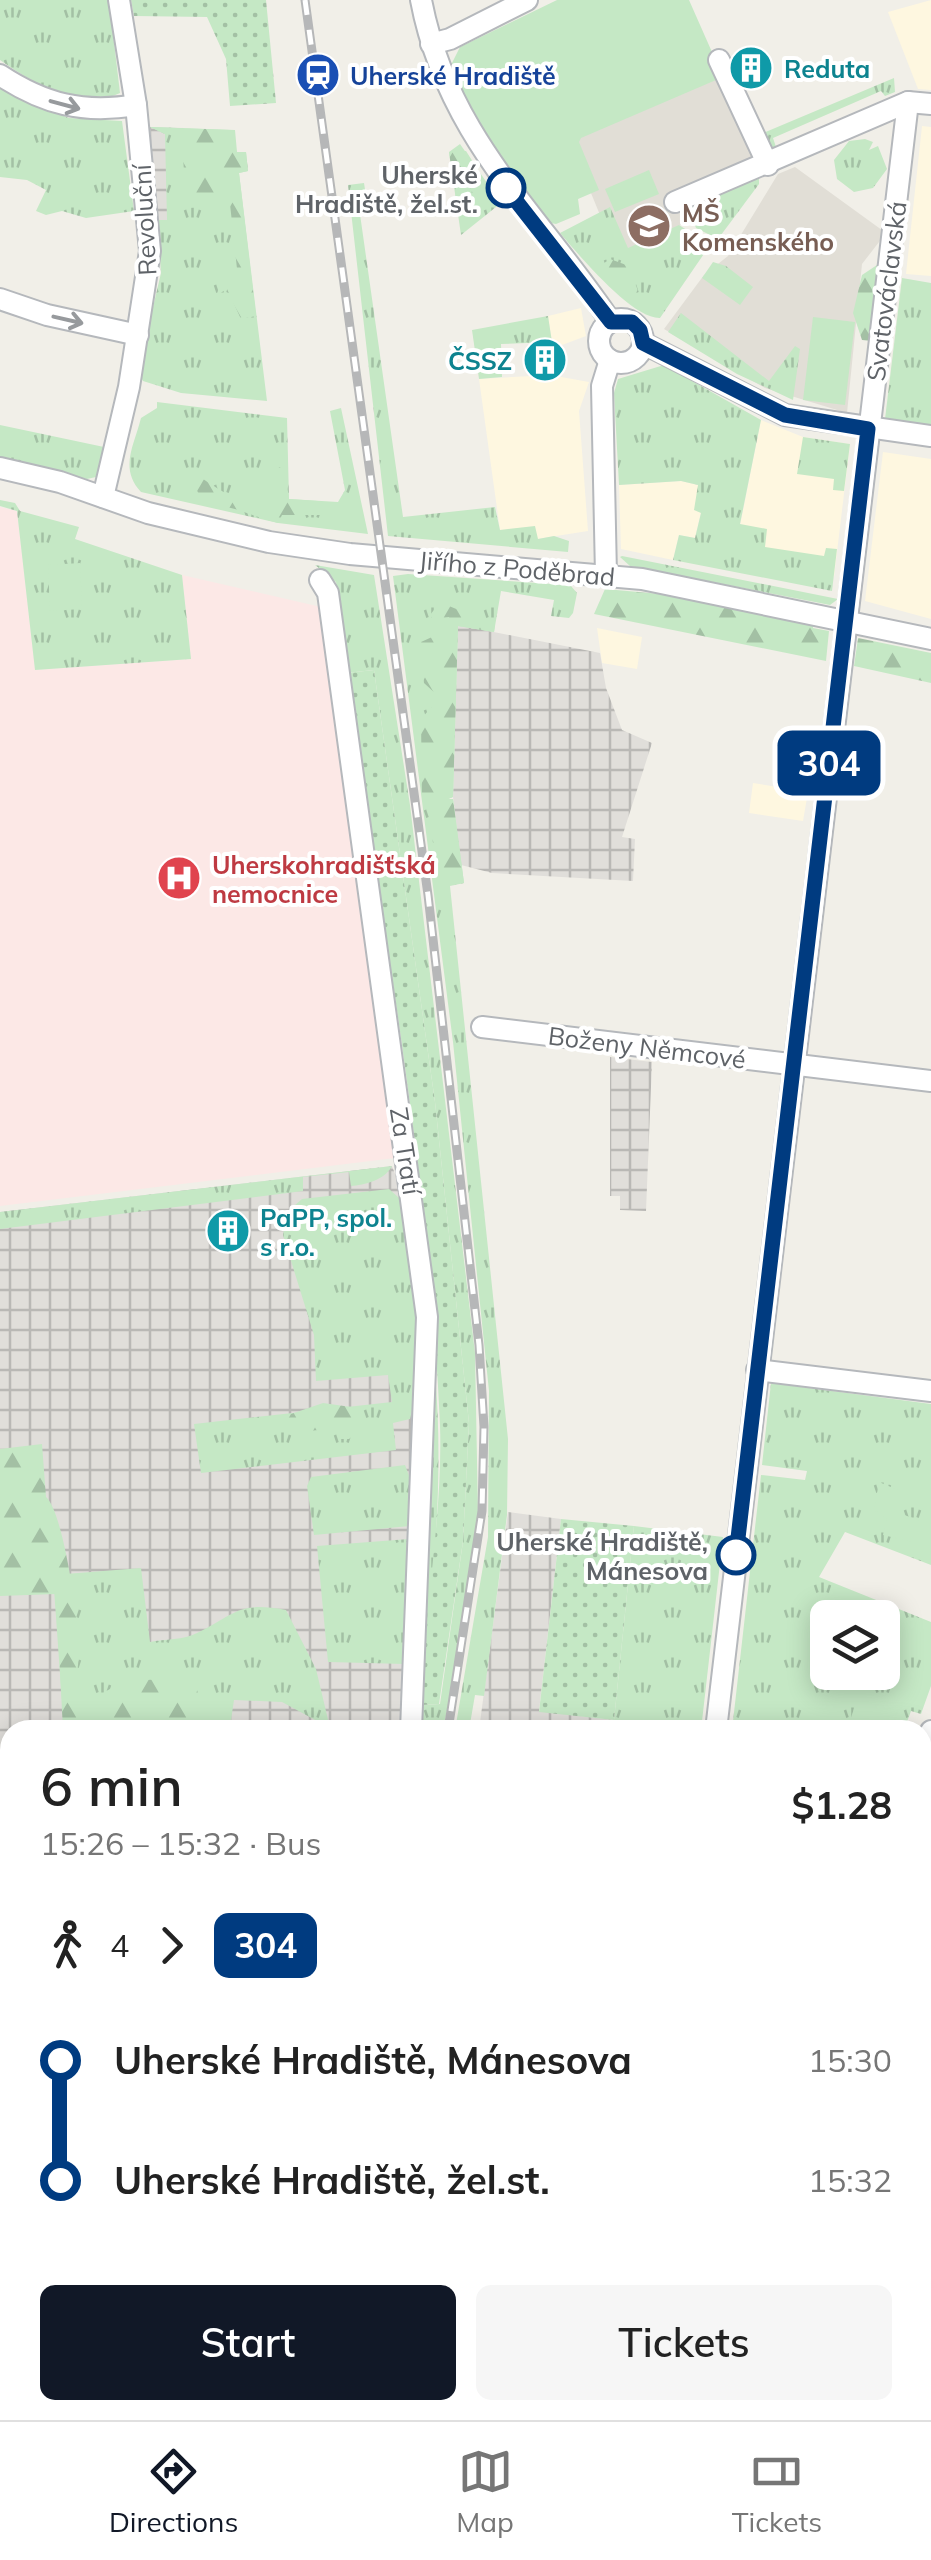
<!DOCTYPE html>
<meta charset="utf-8">
<style>
body{margin:0;font-family:Mulish,sans-serif;background:#f6f6f6;color:#222;height:100vh;display:flex;flex-direction:column;font-size:38px;white-space:nowrap}
*{box-sizing:border-box;margin:0}
p{font-size:32px;color:#767676}
.icon{flex:none;width:55px;height:55px;fill:none;stroke:currentColor;stroke-width:2;stroke-linecap:round;stroke-linejoin:round}
.map{position:relative;flex:1;overflow:hidden}
.panel{position:absolute;left:0px;top:1720px;width:932px;height:700px;display:flex;flex-direction:column;background:#fff;border-radius:30px 30px 0 0;box-shadow:0 5px 25px #0003}
.panel>*{flex:none}
.badge{padding:0 20px;border-radius:15px;font-size:35px;line-height:65px}
.fabs{position:absolute;left:810px;top:1600px;display:grid;gap:20px}
.fabs a{display:grid;place-items:center;width:90px;height:90px;border-radius:15px;background:#fff;box-shadow:0 5px 25px #0003;font-size:50px}
.map>.badge{position:absolute;translate:-50% -50%;box-shadow:0 0 0 5px #fff}
.legs{display:flex;align-items:center;gap:15px;height:110px;padding:0 40px;font-size:32px}
.legs p{margin-inline-start:auto}
.headline{display:flex;align-items:center;justify-content:space-between;height:170px;padding:0 40px}
h1{font-size:55px;font-weight:600;line-height:75px}
.button{display:flex;gap:20px;margin-top:auto;padding:20px 40px}
.button a{flex:1;height:115px;border-radius:15px;background:#111827;color:#fff;font-size:40px;font-weight:600;line-height:115px;text-align:center}
.button a+a{background:#f6f6f6;color:#222}
ul{padding:0 40px;list-style:none}
li{display:flex;align-items:center;gap:35px;height:120px;font-size:38px}
li i{display:grid;place-items:center;width:15px;height:100%;margin:0 12px;background:currentColor}
li i::after{content:'';width:25px;height:25px;margin:-12px;border:8px solid;border-radius:50%;background:#fff}
li p{margin-inline-start:auto}
li:first-child i{background:linear-gradient(#0000 50%,currentColor 0)}
li:last-child i{background:linear-gradient(currentColor 50%,#0000 0)}
.dock{display:flex;justify-content:space-around;align-items:center;height:140px;border-top:2px solid #e0e0e0;background:#fff;font-size:28px;color:#767676}
.dock a{display:grid;justify-items:center;gap:5px}
.dock .selected{color:#111827}
.map>svg:first-child{display:block}
.commercial{fill:#fef7e0}
.industrial{fill:url(#industrial-grid)}
.education{fill:#e1ded6}
.medical{fill:#fce8e6}
.grass{fill:url(#grass-tufts);fill-rule:evenodd}
.forest{fill:url(#forest-firs)}
.park{fill:#c5e8c5}
.garden{fill:url(#garden-dots)}
.lines{fill:none;stroke-linecap:round;stroke-linejoin:round}
.minor-casing{stroke:#b5b8bc;stroke-width:24}
.minor{stroke:#fff;stroke-width:20}
.rail-casing{stroke:#b6b7b8;stroke-width:9}
.rail{stroke:#fff;stroke-width:5;stroke-dasharray:15;stroke-linecap:butt}
.oneway{stroke:#979a9d}
.line-1-casing{stroke:#fff;stroke-width:22}
.line-1{stroke:#003b80;stroke-width:15}
.stop-1-dot{fill:#fff;stroke:#003b80;stroke-width:5}
.labels{text-anchor:middle;dominant-baseline:central;stroke-width:8;stroke-linejoin:round;paint-order:stroke}
.culture-label{font-size:25px;font-weight:bold;fill:#0d838f;stroke:#fff;text-anchor:start}
.transit-label{font-size:25px;font-weight:bold;fill:#164399;stroke:#fff;text-anchor:start}
.stop-label{font-size:25px;font-weight:bold;fill:#5f6368;stroke:#fff;text-anchor:end}
.education-label{font-size:25px;font-weight:bold;fill:#785e54;stroke:#fff;text-anchor:start}
.street-label{font-size:25px;fill:#5f6368;stroke:#fff}
.health-label{font-size:25px;font-weight:bold;fill:#be3a42;stroke:#fff;text-anchor:start}
</style>
<div class="map">
<svg width="931" height="2420" viewBox="0 0 931 2420">
<defs>
<pattern id="industrial-grid" width="8" height="8" patternUnits="userSpaceOnUse" patternTransform="scale(2.5)"><rect width="8" height="8" fill="#e0deda"/><path d="M0 4h8M4 0v8" fill="none" stroke="#b9b8b5"/></pattern>
<pattern id="grass-tufts" width="24" height="20" patternUnits="userSpaceOnUse" patternTransform="scale(2.5)"><rect width="24" height="20" fill="#c5e8c5"/><path d="M3 7l-1-3M5 7V3M7 7l1-3M15 17l-1-3M17 17v-4M19 17l1-3" fill="none" stroke="#a3c0a4"/></pattern>
<pattern id="forest-firs" width="22" height="20" patternUnits="userSpaceOnUse" patternTransform="scale(2.5)"><rect width="22" height="20" fill="#c5e8c5"/><path d="M5 1l3.5 6h-7zM16 11l3.5 6h-7z" fill="#a3c0a4"/></pattern>
<pattern id="garden-dots" width="8" height="8" patternUnits="userSpaceOnUse" patternTransform="scale(2.5)"><rect width="8" height="8" fill="#c5e8c5"/><path d="M2 2h.1M6 6h.1" fill="none" stroke="#a3c0a4" stroke-width="1.8" stroke-linecap="round"/></pattern>
</defs>
<rect width="100%" height="100%" fill="#f1efe8"/>
<!-- commercial -->
<g class="commercial">
<polygon points="931,0 931,90 918,89 888,12"/>
<polygon points="922,126 931,127 931,276 906,274"/>
<polygon points="581,308 586,336 562,345 552,342 548,316"/>
<polygon points="550,375 589,382 579,411 588,531 537,539 500,530 479,379"/>
<polygon points="761,420 803,437 850,444 834,577 734,556"/>
<polygon points="883,452 931,459 931,619 865,601"/>
<polygon points="681,481 698,485 701,512 695,538 679,535 673,560 621,549 619,485"/>
<polygon points="597,628 642,637 637,669 602,663"/>
<polygon points="753,783 808,792 803,821 749,813"/>
</g>
<!-- industrial -->
<g class="industrial">
<polygon points="150,127 184,128 161,273"/>
<polygon points="458,625 600,653 606,688 622,730 652,743 622,837 635,839 633,881 492,873 461,865 453,797"/>
<polygon points="610,1057 652,1062 646,1211 620,1210 620,1196 610,1196"/>
<polygon points="392,1166 407,1205 421,1320 401,1730 10,1730 10,2151 0,2152 0,1212"/>
<polygon points="508,1512 561,1519 539,1711 655,1725 654,1730 479,1730"/>
<polygon points="922,2170 931,2170 931,2420 358,2420 360,2410 922,2410"/>
<polygon points="0,2179 10,2179 10,2410 273,2410 271,2420 0,2420"/>
</g>
<!-- education -->
<g class="education">
<polygon points="718,69 763,170 687,206 692,220 616,254 568,137"/>
<polygon points="795,167 886,233 862,264 847,413 765,388 664,329 704,275 728,256 778,174"/>
</g>
<!-- medical -->
<polygon class="medical" points="0,507 17,511 35,670 191,659 182,575 321,607 395,1158 0,1206"/>
<!-- grass -->
<g class="grass">
<path d="M0,0H109L120,93C81,112 31,82 0,60Z"/>
<polygon points="894,78 895,92 885,96 881,91 773,138 777,150 770,149 761,134"/>
<polygon points="0,85 17,98 69,118 122,121 134,211 86,218 62,211 46,215 36,211 46,190 27,180 0,177"/>
<polygon points="150,127 231,130 237,153 246,152 248,171 239,173 267,401 181,393 143,381 138,371 161,273 158,220 167,220 165,134"/>
<polygon points="865,139 873,142 869,150 878,146 887,169 873,188 854,192 837,179 834,160 849,141"/>
<polygon points="460,144 501,203 461,235 449,152"/>
<polygon points="759,175 759,184 718,239 696,228 687,205"/>
<polygon points="364,183 366,196 358,200 403,517 495,507 500,530 535,526 538,539 554,536 569,541 568,552 388,536 348,185"/>
<path d="M610,207L628,248L679,225L710,245L660,318C632,319 579,255 560,233Z"/>
<polygon points="713,262 726,266 753,287 740,305 702,278"/>
<polygon points="902,278 931,283 931,426 885,419"/>
<polygon points="681,313 769,381 795,346 800,349 793,400 737,374 668,332"/>
<polygon points="548,316 552,342 501,344 502,377 479,379 472,330"/>
<polygon points="664,365 761,420 740,524 767,529 765,547 824,556 826,548 837,549 832,591 673,560 679,535 695,538 701,513 694,510 698,485 681,481 619,485 614,393 618,379"/>
<path d="M157,402L287,418L289,499L338,502L345,490L330,411L341,408L368,534L278,523L141,492C119,468 134,446 141,418L157,408Z"/>
<polygon points="0,425 104,447 96,477 87,479 0,461"/>
<polygon points="803,437 850,444 844,491 833,490 834,479 797,474"/>
<polygon points="0,500 15,503 20,511 79,527 75,539 182,575 191,659 35,670 17,511 0,506"/>
<polygon points="620,557 622,556 838,599 830,605 815,602 630,566"/>
<polygon points="315,565 374,575 410,805 475,1353 478,1513 464,1626 443,1730 420,1730 422,1705 440,1704 463,1541 469,1423 435,1102 374,670 346,673 336,582"/>
<polygon points="408,574 553,584 571,586 577,593 573,613 569,618 551,616 554,600 501,591 494,632 458,626 453,797 448,799 453,799 464,883 450,886 508,1439 507,1515 484,1696 475,1695 469,1730 455,1730 488,1537 489,1391 453,1042 393,576"/>
<path d="M392,1166C385,1180 364,1185 351,1186L349,1172L303,1177V1191L0,1229V1212Z"/>
<path d="M389,1189L407,1205C416,1275 429,1348 410,1419L393,1423L396,1450L201,1473L194,1424L392,1402L388,1375L316,1381L314,1335L283,1235L287,1212L302,1199Z"/>
<path d="M435,1372C444,1476 434,1578 422,1682Z"/>
<path d="M771,1383L931,1404V1565L845,1532L819,1577L931,1622V1686L921,1714L911,1711L904,1730H732L761,1475L805,1480L807,1471L762,1465ZM828,1618H882V1672H828Z"/>
<polygon points="405,1465 411,1481 410,1526 314,1535 307,1486 311,1477"/>
<polygon points="634,1526 723,1537 701,1730 654,1730 654,1725 614,1720"/>
<polygon points="409,1539 405,1664 328,1662 317,1546"/>
<path d="M141,1568L150,1642C164,1639 184,1640 197,1633C236,1614 237,1601 286,1610L316,1669L330,1728L282,1702L234,1700L230,1727L223,1730H64L53,1575Z"/>
<polygon points="923,1838 931,1842 931,2128 922,2126"/>
</g>
<!-- forest -->
<g class="forest">
<polygon points="150,127 235,130 237,152 246,152 248,171 239,173 256,316 241,319 227,289 217,295 220,280 238,278 230,204 210,206 208,200 201,201 200,207 187,208 181,133 165,134"/>
<polygon points="466,151 473,162 470,188 479,204 466,216 458,214 455,190 459,177 452,173 449,152"/>
<polygon points="610,259 629,266 638,291 629,302 594,270"/>
<polygon points="877,265 882,271 873,341 862,340 853,313 862,275"/>
<path d="M275,465L285,470L289,499L318,501L325,508L324,515H282L278,523C252,517 232,504 204,504L188,473H194C216,487 247,512 274,504L269,479Z"/>
<polygon points="605,589 683,596 813,623 813,628 829,631 826,661 594,614"/>
<polygon points="437,606 449,606 495,625 494,632 458,626 453,797 448,799 453,799 464,883 450,885 438,878 427,801 422,801 421,719 435,703 436,694 424,683 422,662 427,653 421,642 452,628 449,617 433,620 430,615"/>
<polygon points="858,638 931,653 931,683 854,666"/>
<polygon points="323,1403 351,1407 361,1429 349,1439 339,1439 337,1428 290,1433 284,1426 291,1414"/>
<path d="M42,1444L46,1497C63,1511 77,1615 79,1641C80,1660 76,1678 73,1696L87,1704C122,1675 154,1676 196,1686L205,1719L198,1730H132L95,1718L101,1730H63L56,1594L0,1596V1449Z"/>
</g>
<!-- park -->
<g class="park">
<path d="M557,0H689L723,77L581,138L579,142L599,190L578,199L580,214L556,224L546,222C507,177 472,121 451,65L460,47Z"/>
<polygon points="649,170 659,194 615,212 605,189"/>
<polygon points="813,317 855,322 845,405 803,400"/>
<polygon points="80,563 82,609 50,611 48,565"/>
<polygon points="879,1482 898,1490 899,1513 929,1524 916,1543 883,1535 887,1518 874,1510"/>
<polygon points="857,1699 897,1712 891,1730 847,1730"/>
</g>
<!-- garden -->
<g class="garden">
<polygon points="131,0 266,0 276,103 230,106 226,59 207,17 134,16"/>
<path d="M374,670L435,1102L469,1423L463,1541L439,1704L422,1705C423,1611 443,1519 440,1425C429,1173 382,922 346,673Z"/>
<polygon points="561,1519 634,1526 614,1720 539,1712"/>
</g>
<g class="lines">
<defs>
<g id="minor">
<path d="M421,0C447,137 537,212 611,322"/>
<polyline points="431,44 450,39 527,0"/>
<polyline points="719,60 768,165"/>
<path d="M0,75C44,104 83,114 136,105"/>
<polyline points="675,202 908,102 931,104"/>
<polyline points="0,299 47,315 138,335"/>
<circle cx="621" cy="341" r="22"/>
<polyline points="643,343 785,415 931,436"/>
<polyline points="0,468 60,482 148,513 269,542 350,554 642,579 931,639"/>
<polyline points="103,497 129,387 150,251 136,105 119,0"/>
<polyline points="606,575 602,386 610,360"/>
<polyline points="320,580 328,593 427,1317 411,1730"/>
<polyline points="482,1027 931,1081"/>
<polyline points="757,1370 931,1391"/>
<polyline points="716,1730 908,102"/>
<polyline points="922,1755 931,1731"/>
<polyline points="922,1825 931,1828"/>
<polyline points="922,2140 931,2142"/>
<polyline points="0,2169 10,2169"/>
</g>
</defs>
<!-- minor casing -->
<use href="#minor" class="minor-casing"/>
<!-- minor -->
<use href="#minor" class="minor"/>
<defs>
<g id="rail">
<polyline points="305,0 428,895 479,1345 484,1427 482,1511 448,1730"/>
<polyline points="313,2420 315,2410"/>
</g>
</defs>
<!-- rail casing -->
<use href="#rail" class="rail-casing"/>
<!-- rail -->
<use href="#rail" class="rail"/>
</g>
<!-- one-way arrows -->
<defs><path id="oneway-shaft" d="M-6 0H5M1.5-3L5.5 0L1.5 3" fill="none" stroke-width="1.6" stroke-linecap="round" stroke-linejoin="round" transform="scale(2.5)"/></defs>
<g class="oneway">
<use href="#oneway-shaft" transform="translate(65 105) rotate(15)"/>
<use href="#oneway-shaft" transform="translate(68 320) rotate(13)"/>
</g>
<g class="lines">
<defs>
<polyline id="line-1" points="506,188 611,322 632,322 640,330 643,343 785,415 868,429 736,1555"/>
</defs>
<!-- line-1 casing -->
<use href="#line-1" class="line-1-casing"/>
<!-- line-1 -->
<use href="#line-1" class="line-1"/>
</g>
<!-- icons -->
<defs>
<symbol id="building-disc" viewBox="-11 -11 22 22"><circle r="9.5" fill="#0f9aa8" stroke="#fff"/><path d="M-4-6H4V6H1V3H-1V6H-4ZM-2.5-4.3h1.7v1.8h-1.7ZM.8-4.3h1.7v1.8H.8ZM-2.5-1h1.7V.8h-1.7ZM.8-1h1.7V.8H.8Z" fill="#fff"/></symbol>
<symbol id="station-disc" viewBox="-11 -11 22 22"><circle r="9.5" fill="#1a4fb4" stroke="#fff"/><path d="M-3-6H3Q5-6 5-4V2Q5 4 3 4L4.5 6H3L1.5 4h-3L-3 6H-4.5L-3 4Q-5 4-5 2V-4Q-5-6-3-6ZM-3.5-4v3h7v-3ZM-3.5 1v1.5H-2V1ZM2 1v1.5H3.5V1Z" fill="#fff"/></symbol>
<symbol id="school-disc" viewBox="-11 -11 22 22"><circle r="9.5" fill="#8d6e63" stroke="#fff"/><path d="M0-5L7-2L0 1L-7-2ZM-4 1L0 2.5L4 1V4Q0 6-4 4Z" fill="#fff"/></symbol>
<symbol id="hospital-disc" viewBox="-11 -11 22 22"><circle r="9.5" fill="#e0444e" stroke="#fff"/><path d="M-5-5h3v3.5h4V-5h3V5h-3V1.5h-4V5h-3Z" fill="#fff"/></symbol>
</defs>
<g fill-rule="evenodd">
<use href="#building-disc" x="726" y="43" width="50" height="50"/>
<use href="#station-disc" x="293" y="50" width="50" height="50"/>
<use href="#school-disc" x="624" y="201" width="50" height="50"/>
<use href="#building-disc" x="520" y="335" width="50" height="50"/>
<use href="#hospital-disc" x="154" y="853" width="50" height="50"/>
<use href="#building-disc" x="203" y="1206" width="50" height="50"/>
</g>
<!-- markers -->
<g class="stop-1-dot">
<circle cx="506" cy="188" r="18"/>
<circle cx="736" cy="1555" r="18"/>
</g>
<g class="labels">
<!-- culture labels -->
<g class="culture-label">
<text x="784" y="68">Reduta</text>
<text x="512" y="360" text-anchor="end">ČSSZ</text>
<text x="260" y="1217">PaPP, spol.<tspan x="260" dy="29">s r.o.</tspan></text>
</g>
<!-- transit labels -->
<g class="transit-label">
<text x="350" y="75">Uherské Hradiště</text>
</g>
<!-- stop labels -->
<g class="stop-label">
<text x="478" y="174">Uherské<tspan x="478" dy="29">Hradiště, žel.st.</tspan></text>
<text x="708" y="1541">Uherské Hradiště,<tspan x="708" dy="29">Mánesova</tspan></text>
</g>
<!-- education labels -->
<g class="education-label">
<text x="682" y="212">MŠ<tspan x="682" dy="29">Komenského</tspan></text>
</g>
<!-- street labels -->
<g class="street-label">
<text transform="translate(144 220) rotate(-93)">Revoluční</text>
<text transform="translate(886 291) rotate(-83)">Svatováclavská</text>
<text transform="translate(517 568) rotate(5)">Jiřího z Poděbrad</text>
<text transform="translate(647 1047) rotate(7)">Boženy Němcové</text>
<text transform="translate(406 1151) rotate(81)">Za Tratí</text>
</g>
<!-- health labels -->
<g class="health-label">
<text x="212" y="864">Uherskohradišťská<tspan x="212" dy="29">nemocnice</tspan></text>
</g>
</g>
</svg>
<div class="fabs">
<a><svg class="icon" aria-label="layers" viewBox="0 0 24 24"><path d="M12 4l9 5-9 5-9-5zM3 14l9 5 9-5"/></svg></a>
</div>
<b class="badge" style="left:829px;top:763px;background:#003b80;color:#fff">304</b>
<section class="panel">
<div class="headline"><div><h1>6 min</h1><p>15:26 – 15:32 · Bus</p></div><b>$1.28</b></div>
<div class="legs"><svg class="icon" aria-label="walk" viewBox="0 0 24 24"><circle cx="13" cy="4" r="2"/><path d="M13 8l-2 6 4 7M11 14l-3 7M7 12l3-4h3l4 4"/></svg>4<svg class="icon" aria-label="forward" viewBox="0 0 24 24"><path d="M9 5l7 7-7 7"/></svg><b class="badge" style="background:#003b80;color:#fff">304</b></div>
<ul>
<li><i style="color:#003b80"></i><b>Uherské Hradiště, Mánesova</b><p>15:30</p></li>
<li><i style="color:#003b80"></i><b>Uherské Hradiště, žel.st.</b><p>15:32</p></li>
</ul>
<div class="button"><a>Start</a><a>Tickets</a></div>
</section>
</div>
<nav class="dock">
<a class="selected"><svg class="icon" aria-label="directions" viewBox="0 0 24 24"><path d="M12 3l9 9-9 9-9-9zM9 14v-3h6M13 9l2 2-2 2"/></svg>Directions</a>
<a><svg class="icon" aria-label="map" viewBox="0 0 24 24"><path d="M3 6l6-2 6 2 6-2v14l-6 2-6-2-6 2zM9 4v14M15 6v14"/></svg>Map</a>
<a><svg class="icon" aria-label="tickets" viewBox="0 0 24 24"><path d="M3 7h18v10H3zM15 7v10"/></svg>Tickets</a>
</nav>
